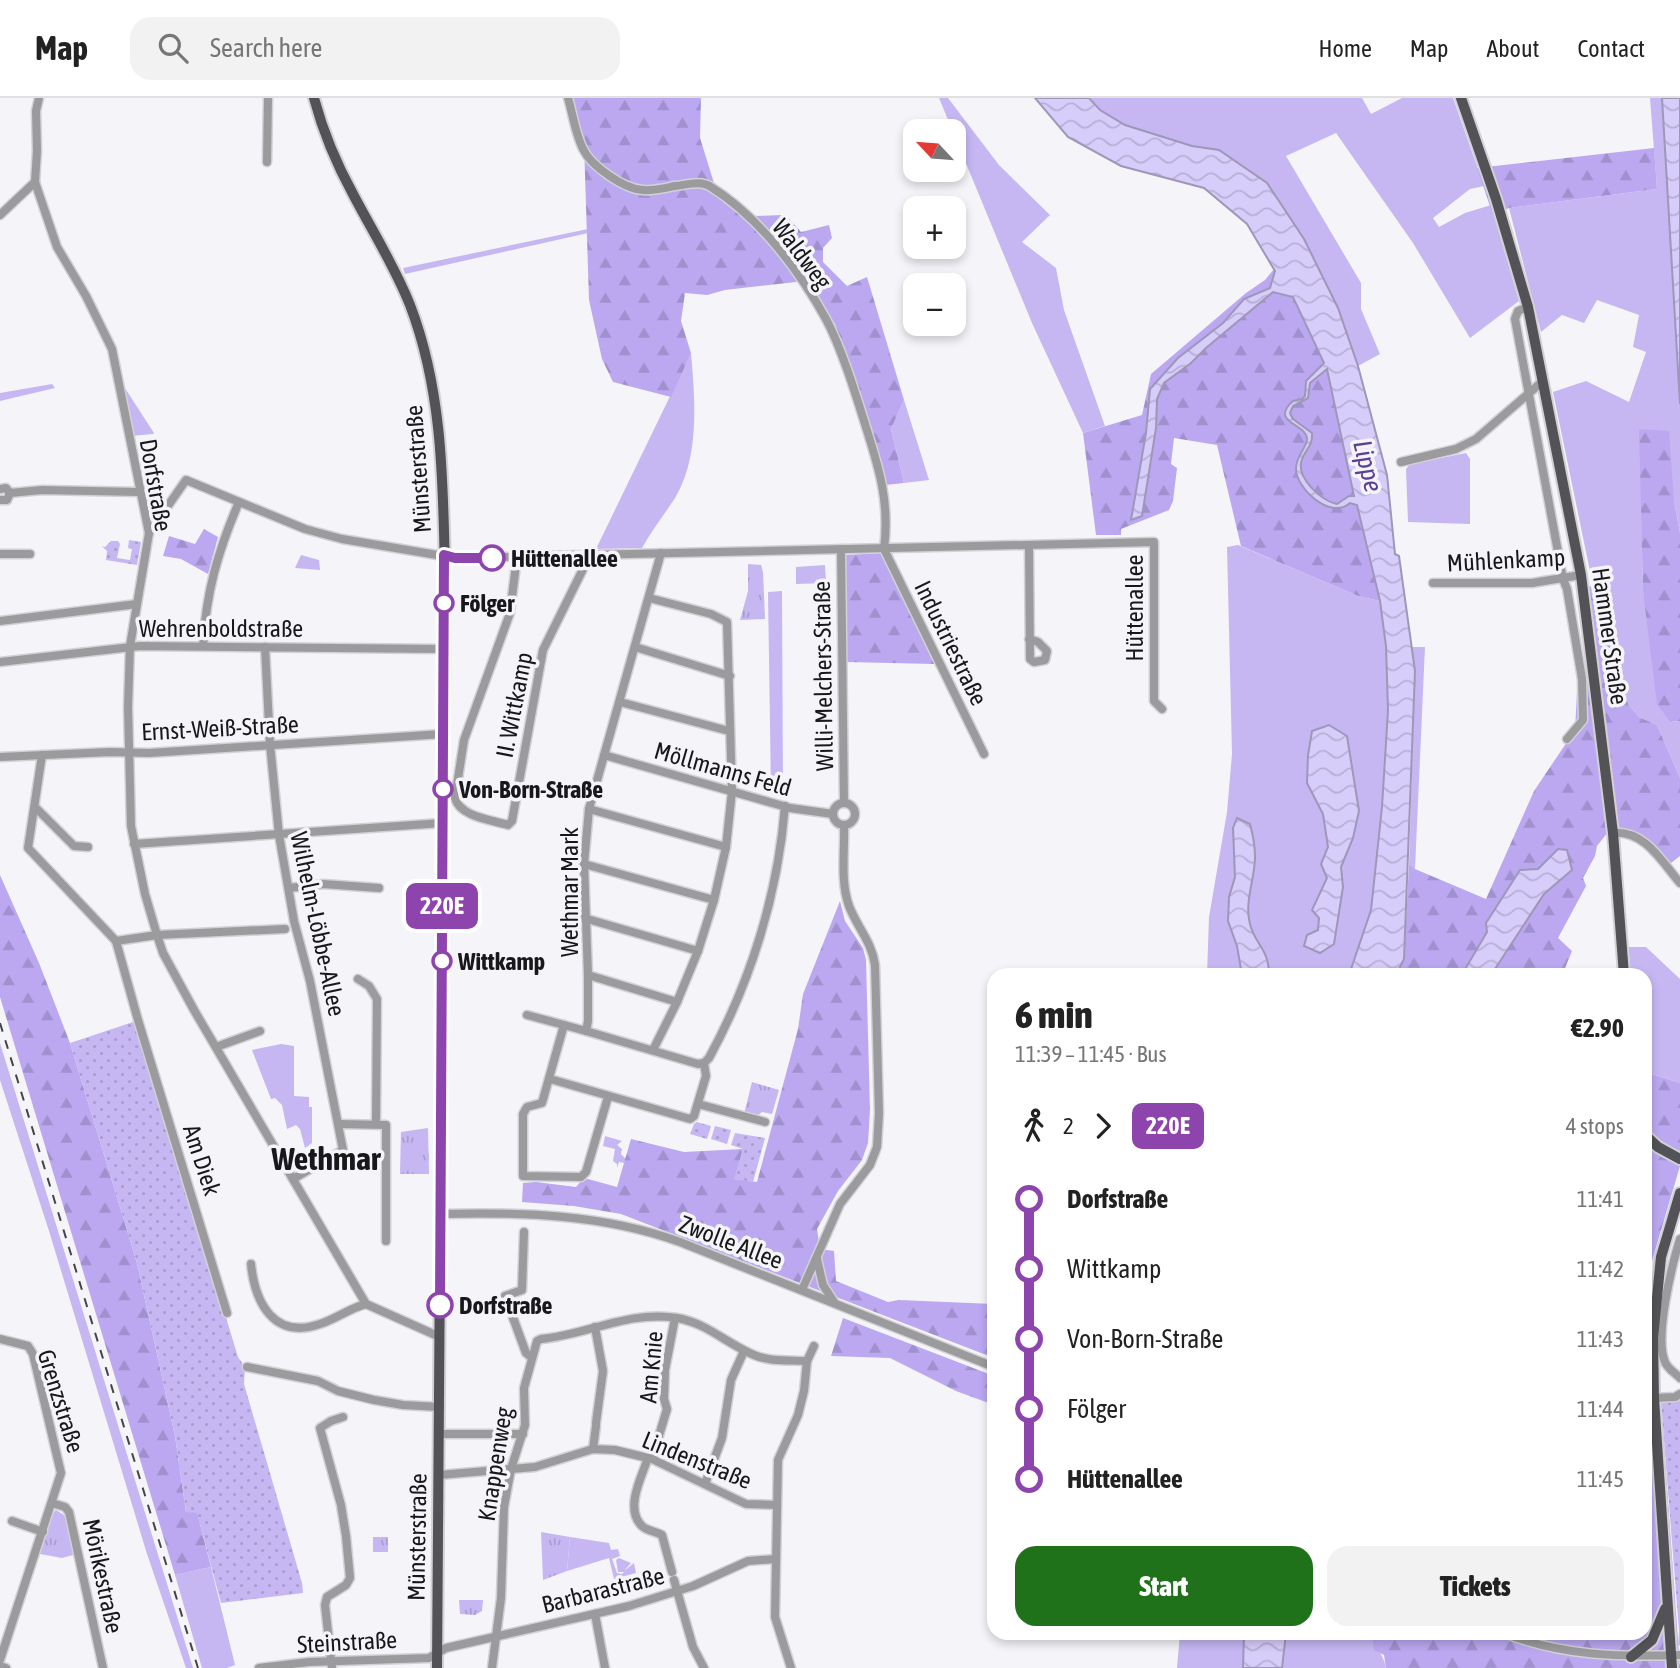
<!DOCTYPE html>
<meta charset="utf-8">
<style>
body{margin:0;font-family:"Asap Condensed",sans-serif;background:#f2f2f2;color:#222;height:100vh;display:flex;flex-direction:column;font-size:26px;white-space:nowrap}
*{box-sizing:border-box;margin:0}
p{font-size:23px;color:#767676}
.icon{flex:none;width:38px;height:38px;fill:none;stroke:currentColor;stroke-width:2;stroke-linecap:round;stroke-linejoin:round}
.map{position:relative;flex:1;overflow:hidden}
.drawer{position:absolute;left:987px;top:870px;width:665px;height:672px;display:flex;flex-direction:column;background:#fff;border-radius:21px;box-shadow:0 4px 10px #0003}
.drawer>*{flex:none}
.badge{padding:0 14px;border-radius:10px;font-size:24px;line-height:46px}
.needle{width:46px;rotate:296deg}
.tools{position:absolute;left:903px;top:21px;display:grid;gap:14px}
.tools a{display:grid;place-items:center;width:63px;height:63px;border-radius:14px;background:#fff;box-shadow:0 4px 10px #0003;font-size:35px}
.map>.badge{position:absolute;translate:-50% -50%;box-shadow:0 0 0 4px #fff}
.legs{display:flex;align-items:center;gap:10px;height:77px;padding:0 28px;font-size:23px}
.legs p{margin-inline-start:auto}
.headline{display:flex;align-items:center;justify-content:space-between;height:119px;padding:0 28px}
h1{font-size:38px;font-weight:800;line-height:52px}
.primary-button{display:flex;gap:14px;margin-top:auto;padding:14px 28px}
.primary-button a{flex:1;height:80px;border-radius:21px;background:#20721a;color:#fff;font-size:28px;font-weight:800;line-height:80px;text-align:center}
.primary-button a+a{background:#f2f2f2;color:#222}
ul{padding:0 28px;list-style:none}
li{display:flex;align-items:center;gap:24px;height:70px;font-size:26px}
li i{display:grid;place-items:center;width:10px;height:100%;margin:0 9px;background:currentColor}
li i::after{content:'';width:18px;height:18px;margin:-9px;border:5px solid;border-radius:50%;background:#fff}
li p{margin-inline-start:auto}
li:first-child i{background:linear-gradient(#0000 50%,currentColor 0)}
li:last-child i{background:linear-gradient(currentColor 50%,#0000 0)}
header{display:flex;align-items:center;gap:42px;box-sizing:border-box;height:98px;padding:0 35px;background:#fff;border-bottom:2px solid #e0e0e0}
header strong{font-size:33px}
nav{display:flex;gap:38px;margin-inline-start:auto;font-size:24px}
.search{width:490px;height:63px;background:#f2f2f2;display:flex;align-items:center;gap:18px;box-sizing:border-box;padding:0 24px;border-radius:21px;color:#767676;font-size:26px}
.map>svg:first-child{display:block}
.grass{fill:#c6b7f3}
.forest{fill:url(#forest-firs)}
.park{fill:url(#park-tufts)}
.garden{fill:url(#garden-dots)}
.water{fill:url(#water-waves);stroke:#9e97b7;stroke-width:2;fill-rule:evenodd}
.lines{fill:none;stroke-linecap:round;stroke-linejoin:round}
.minor-casing{stroke:#d2d1d5;stroke-width:11}
.major-casing{stroke:#d2d1d5;stroke-width:14}
.minor{stroke:#9b9b9d;stroke-width:8}
.major{stroke:#535256;stroke-width:10}
.rail{stroke:#454548;stroke-width:2;stroke-dasharray:9 9;stroke-linecap:butt}
.line-1-casing{stroke:#fff;stroke-width:16}
.line-1{stroke:#8e44ad;stroke-width:10}
.stop-1-dot{fill:#fff;stroke:#8e44ad;stroke-width:3.5}
.labels{text-anchor:middle;dominant-baseline:central;stroke-width:7;stroke-linejoin:round;paint-order:stroke}
.street-label{font-size:24px;fill:#18181a;stroke:#f5f4f9}
.stop-label{font-size:24px;font-weight:bold;fill:#18181a;stroke:#f5f4f9;text-anchor:start}
.water-label{font-size:26px;font-style:italic;fill:#5c4095;stroke:#f5f4f9}
.district-label{font-size:32px;font-weight:bold;fill:#18181a;stroke:#f5f4f9}
</style>
<header>
<strong>Map</strong>
<div class="search"><svg class="icon" aria-label="search" viewBox="0 0 24 24"><circle cx="10" cy="10" r="6"/><path d="M15 15l6 6"/></svg>Search here</div>
<nav><a>Home</a><a>Map</a><a>About</a><a>Contact</a></nav>
</header>
<div class="map">
<svg width="1680" height="1570" viewBox="0 0 1680 1570">
<defs>
<pattern id="forest-firs" width="22" height="20" patternUnits="userSpaceOnUse" patternTransform="scale(1.75)"><rect width="22" height="20" fill="#bba8f1"/><path d="M5 1l3.5 6h-7zM16 11l3.5 6h-7z" fill="#a090ce"/></pattern>
<pattern id="park-tufts" width="24" height="20" patternUnits="userSpaceOnUse" patternTransform="scale(1.75)"><rect width="24" height="20" fill="#c6b7f3"/><path d="M3 7l-1-3M5 7V3M7 7l1-3M15 17l-1-3M17 17v-4M19 17l1-3" fill="none" stroke="#a99dd0"/></pattern>
<pattern id="garden-dots" width="8" height="8" patternUnits="userSpaceOnUse" patternTransform="scale(1.75)"><rect width="8" height="8" fill="#c6b7f3"/><path d="M2 2h.1M6 6h.1" fill="none" stroke="#a99dd0" stroke-width="1.8" stroke-linecap="round"/></pattern>
<pattern id="water-waves" width="16" height="10" patternUnits="userSpaceOnUse" patternTransform="scale(1.75)"><rect width="16" height="10" fill="#d7cdfa"/><path d="M0 5q4-4 8 0t8 0" fill="none" stroke="#b8afd6"/></pattern>
</defs>
<rect width="100%" height="100%" fill="#f5f4f9"/>
<!-- grass -->
<g class="grass">
<polygon points="939,0 948,0 999,67 1050,117 1022,144 1056,170 1064,212 1105,328 1083,335 1032,225"/>
<polygon points="1090,0 1362,0 1371,16 1402,0 1453,0 1484,88 1470,91 1433,120 1439,129 1465,115 1491,107 1519,203 1470,240 1413,145 1336,35 1286,58 1361,185 1361,211 1380,256 1358,268 1338,210 1304,141 1267,85 1219,52 1192,49 1125,27 1100,12"/>
<polygon points="1650,0 1662,0 1680,306 1680,435 1674,403 1640,331 1643,493 1670,624 1680,623 1680,680 1657,627 1639,619 1628,606 1604,490 1593,488 1553,294 1586,283 1629,304 1646,254 1633,249 1639,217 1597,202 1584,225 1562,217 1541,234 1509,110 1657,91"/>
<polygon points="588,131 588,135 405,176 403,170"/>
<path d="M691,255C695,301 700,359 675,400C664,417 652,432 642,450L596,451Z"/>
<polygon points="121,284 154,335 153,336 131,338"/>
<polygon points="52,286 55,290 0,303 0,295"/>
<polygon points="904,302 929,382 904,385 891,331"/>
<polygon points="1466,355 1470,361 1470,426 1408,424 1406,371 1410,366"/>
<polygon points="1238,447 1358,498 1380,503 1386,548 1388,612 1382,709 1371,812 1349,877 1207,877 1209,819 1227,714 1232,656 1227,449"/>
<polygon points="301,457 319,462 320,472 295,470"/>
<polygon points="825,467 826,485 796,486 796,469"/>
<polygon points="782,493 782,498 783,697 771,694 768,494"/>
<polygon points="1412,549 1425,549 1415,771 1409,766 1415,573"/>
<polygon points="1623,849 1646,849 1680,881 1680,985 1645,974 1645,877 1625,877"/>
<polygon points="0,945 193,1570 186,1570 147,1456 49,1133 0,982"/>
<polygon points="281,946 294,948 294,998 309,999 309,1009 312,1009 312,1045 305,1050 300,1031 296,1027 287,1031 282,1007 275,1000 271,1001 252,952"/>
<polygon points="605,1038 622,1043 617,1047 622,1051 621,1056 626,1061 624,1065 619,1064 617,1070 617,1066 613,1063 615,1051 603,1048"/>
<polygon points="570,1439 609,1445 611,1452 618,1451 620,1458 612,1461 617,1475 622,1476 624,1474 618,1474 616,1462 619,1460 631,1465 624,1473 634,1465 636,1475 614,1481 609,1460 567,1473"/>
<polygon points="211,1469 235,1567 227,1570 202,1570 175,1477"/>
<polygon points="1180,1535 1244,1535 1243,1570 1177,1570"/>
<path d="M1286,1535H1372C1372,1546 1384,1556 1386,1570H1282Z"/>
</g>
<!-- forest -->
<g class="forest">
<polygon points="573,0 701,0 700,40 714,85 753,118 786,117 801,134 829,127 832,140 823,150 823,164 847,188 867,179 904,302 891,331 904,385 885,387 856,286 835,226 805,183 725,192 707,197 685,195 681,223 691,255 671,299 613,284 602,261 589,202 584,45"/>
<polygon points="1654,50 1657,91 1509,110 1493,117 1477,70"/>
<polygon points="1274,171 1293,199 1329,276 1352,387 1380,503 1358,498 1241,448 1217,347 1174,340 1171,366 1177,370 1173,403 1169,412 1121,431 1121,437 1096,437 1083,335 1142,317 1151,276 1246,195 1265,182"/>
<polygon points="1639,331 1669,333 1674,403 1680,435 1680,623 1670,624 1657,606 1643,493"/>
<polygon points="204,431 218,439 208,476 181,461 163,458 169,438 195,446"/>
<polygon points="882,455 935,566 846,564 845,457"/>
<polygon points="1588,488 1604,490 1628,606 1639,619 1657,627 1680,680 1680,758 1667,768 1639,735 1612,729 1597,748 1595,758 1583,780 1586,788 1558,840 1572,853 1563,875 1533,873 1532,877 1491,877 1544,796 1571,772 1520,773 1486,825 1487,833 1464,873 1464,877 1396,877 1404,861 1409,766 1415,771 1486,801 1534,693 1575,632 1578,575 1597,562"/>
<polygon points="0,777 39,865 70,945 137,1165 175,1338 186,1414 197,1414 211,1469 175,1477 0,899"/>
<polygon points="840,803 845,823 863,850 866,862 870,1012 868,1045 862,1062 838,1093 817,1131 820,1151 834,1153 836,1183 888,1204 899,1202 994,1206 994,1260 621,1116 574,1108 522,1104 523,1085 536,1084 576,1089 582,1082 588,1081 617,1089 631,1041 684,1054 743,1051 735,1081 757,1084 798,931 803,896"/>
<polygon points="1645,974 1680,985 1680,1068 1652,1163 1646,1240 1650,1305 1661,1304 1680,1570 1386,1570 1384,1557 1374,1552 1372,1535 1645,1535"/>
<polygon points="843,1220 994,1278 994,1307 956,1293 890,1260 831,1258"/>
</g>
<!-- park -->
<g class="park">
<polygon points="748,466 761,467 763,474 765,521 740,522 748,493"/>
<polygon points="752,984 779,992 772,1016 762,1014 756,1019 744,1016"/>
<polygon points="428,1030 429,1076 400,1076 401,1034"/>
<polygon points="56,1412 67,1419 77,1456 62,1460 40,1456 53,1415"/>
<polygon points="541,1434 570,1439 567,1473 543,1482"/>
<rect x="373" y="1439" width="15" height="15"/>
<polygon points="459,1502 483,1502 482,1513 475,1517 460,1516"/>
</g>
<!-- garden -->
<g class="garden">
<polygon points="129,442 141,444 137,467 106,462 107,453 102,448 105,449 111,443 118,443 120,446 117,460 130,462 132,451 128,450"/>
<polygon points="136,923 238,1259 245,1269 244,1286 302,1485 303,1495 221,1505 197,1415 186,1414 175,1338 137,1165 70,945"/>
<polygon points="697,1024 711,1028 707,1041 690,1036 694,1026"/>
<polygon points="715,1028 731,1032 727,1046 711,1041"/>
<polygon points="735,1035 765,1040 753,1084 734,1081 743,1051 731,1047"/>
<polygon points="1680,1301 1680,1547 1678,1548 1679,1533 1661,1304"/>
</g>
<!-- water -->
<g class="water">
<path d="M1035,0H1089L1100,12L1125,27L1192,48L1219,52L1267,85L1304,141L1338,210L1358,268L1387,377L1395,456L1399,458L1415,573L1404,861L1396,877H1349L1371,812L1382,709L1388,612L1386,548L1380,503L1357,407L1350,405C1330,423 1295,389 1296,370C1296,358 1308,348 1307,340C1306,326 1269,324 1293,303L1302,301L1305,298L1306,283L1324,265L1293,199L1273,194L1206,250L1191,265L1164,285L1157,301L1156,330L1142,418L1131,422L1146,335L1150,291L1178,260L1223,225L1244,201L1270,190L1275,173L1247,126L1204,90L1121,68L1068,39ZM1327,271L1354,398H1349L1337,406C1321,403 1295,379 1302,361C1306,351 1313,347 1312,335L1293,321L1290,315L1293,308L1308,300L1310,285Z"/>
<polygon points="1662,0 1680,0 1680,306"/>
<polygon points="1329,627 1347,638 1359,713 1353,740 1341,769 1343,789 1334,846 1320,855 1304,848 1307,837 1318,832 1319,820 1312,812 1327,780 1321,766 1328,749 1323,716 1307,685 1308,657 1312,633"/>
<path d="M1237,720L1250,726C1253,737 1255,748 1255,759C1255,781 1244,804 1250,826C1255,847 1269,850 1269,877H1242L1237,848L1228,823L1229,799L1235,779L1233,730Z"/>
<polygon points="1558,751 1567,752 1572,772 1544,796 1491,877 1464,877 1464,873 1487,834 1486,825 1520,772 1538,771"/>
<polygon points="1244,1535 1286,1535 1282,1570 1243,1570"/>
</g>
<g class="lines">
<defs>
<g id="minor">
<polyline points="39,0 36,13 37,53 35,84 57,149 86,198 112,251 149,435 130,548 128,609 131,728 145,796 157,837 163,855 194,912 366,1206 440,1239"/>
<path d="M568,0C573,17 575,35 583,51C591,68 624,91 643,92C653,93 665,90 675,88C686,87 701,82 711,89C759,119 799,172 826,221C841,249 855,294 865,326C879,370 890,404 884,451"/>
<polyline points="267,64 268,0"/>
<polyline points="0,117 35,84"/>
<polyline points="1528,209 1518,213 1515,221 1563,481 1567,491 1582,581 1583,622 1567,641"/>
<polyline points="1401,364 1456,351 1476,341 1543,283"/>
<polyline points="0,391 6,390 10,395 42,392 139,394"/>
<polyline points="0,402 7,402 10,395"/>
<polyline points="149,435 186,382 305,431 342,441 455,460 1154,444 1154,603 1162,611"/>
<polyline points="841,451 844,705"/>
<polyline points="884,451 984,656"/>
<path d="M661,455L589,711L584,766L588,877V923L586,933L698,966L704,965L709,960C751,883 778,796 785,708"/>
<polyline points="0,456 30,456"/>
<path d="M517,459L510,515L464,642L455,700C460,719 492,722 508,727L512,723L543,552L590,457"/>
<polyline points="1433,485 1532,485 1581,477"/>
<polyline points="649,500 711,516 727,524 732,693 726,749 714,802 698,853 677,904 653,952"/>
<polyline points="0,523 137,506"/>
<polyline points="1029,541 1038,544 1047,553 1045,562 1034,564 1030,561 1029,449"/>
<path d="M203,548C206,494 218,453 239,404"/>
<polyline points="265,549 270,646 279,737 294,823 310,883 343,1052 293,1081"/>
<polyline points="635,549 730,578"/>
<polyline points="0,564 140,548 443,551"/>
<polyline points="620,604 729,633"/>
<polyline points="42,657 28,750 116,843"/>
<polyline points="604,657 790,710 833,716"/>
<polyline points="0,659 110,654 149,655 443,636"/>
<circle cx="844" cy="716" r="11"/>
<polyline points="35,709 74,748 88,749"/>
<polyline points="589,711 726,749"/>
<path d="M1613,735C1645,732 1662,764 1680,785"/>
<polyline points="134,746 443,725"/>
<polyline points="584,766 714,802"/>
<polyline points="289,790 323,786 379,790"/>
<polyline points="584,820 698,853"/>
<polyline points="588,877 677,904"/>
<polyline points="358,881 369,888 377,901 376,1026"/>
<polyline points="527,917 586,933"/>
<polyline points="564,927 542,1005 527,1009 523,1016 523,1078 581,1079 586,1074 608,999"/>
<polyline points="216,949 260,933"/>
<polyline points="550,981 690,1021 694,1018 706,978 704,965"/>
<polyline points="698,1006 765,1024"/>
<polyline points="339,1026 386,1027 386,1143"/>
<path d="M440,1116C521,1114 603,1116 680,1144L994,1269"/>
<polyline points="524,1134 522,1192 505,1198 526,1255 532,1260"/>
<path d="M1680,1141C1672,1167 1654,1239 1665,1264C1667,1270 1675,1275 1680,1280"/>
<polyline points="817,1161 823,1187 834,1204"/>
<path d="M251,1166C255,1205 274,1242 320,1226C336,1221 350,1210 366,1206"/>
<path d="M802,1192L840,1106L870,1067L877,1049L879,1015L875,867C872,844 857,829 849,808C840,783 845,753 844,727"/>
<polyline points="227,1215 138,922 116,843 157,837 285,831"/>
<polyline points="595,1229 603,1273 596,1325"/>
<polyline points="0,1241 28,1248 33,1256 61,1375 0,1562"/>
<polyline points="247,1269 318,1283 338,1293 374,1302 403,1307 440,1309"/>
<polyline points="1654,1300 1675,1299 1680,1296"/>
<polyline points="440,1336 523,1336"/>
<polyline points="593,1351 596,1328"/>
<path d="M648,1360C642,1378 624,1411 642,1428C647,1433 655,1433 662,1437L672,1474"/>
<polyline points="652,1361 667,1311 664,1301 665,1272 675,1220"/>
<polyline points="439,1377 535,1369 593,1351 615,1352 652,1361 746,1406 777,1407"/>
<polyline points="705,1386 722,1340 731,1282 744,1253"/>
<polyline points="52,1405 65,1409 69,1414 103,1570"/>
<polyline points="12,1423 43,1434"/>
<polyline points="674,1482 693,1549 704,1570"/>
<polyline points="595,1516 605,1570"/>
<path d="M1504,1535C1562,1558 1619,1559 1680,1557"/>
<polyline points="0,1568 6,1570"/>
<polyline points="259,1570 309,1564 429,1560 446,1550 629,1508 693,1488 748,1463 776,1461"/>
<polyline points="332,1570 325,1507 327,1499 346,1487 350,1480 346,1438 341,1407 320,1330 331,1323 343,1319"/>
<path d="M492,1570L501,1500L504,1409L511,1371L525,1327L524,1290L537,1243L541,1241C587,1237 629,1212 677,1220C707,1225 727,1246 754,1257C770,1264 789,1262 807,1263"/>
<polyline points="791,1570 775,1519 778,1362 798,1317 804,1293 807,1263 814,1248"/>
</g>
<g id="major">
<path d="M314,0C323,34 337,67 354,98C373,134 395,169 410,207C443,293 443,385 445,476L437,1570"/>
<polyline points="1461,0 1496,101 1528,209 1581,477 1613,735 1624,877"/>
<polyline points="1645,1037 1658,1049 1680,1061"/>
<polyline points="1631,1559 1652,1542 1665,1511"/>
<polyline points="1672,1570 1654,1300 1653,1240 1661,1159 1680,1095"/>
</g>
</defs>
<!-- minor casing -->
<use href="#minor" class="minor-casing"/>
<!-- major casing -->
<use href="#major" class="major-casing"/>
<!-- minor -->
<use href="#minor" class="minor"/>
<!-- major -->
<use href="#major" class="major"/>
<!-- rail -->
<polyline class="rail" points="0,925 198,1570"/>
</g>
<g class="lines">
<defs>
<polyline id="line-1" points="440,1207 444,457 455,460 492,460"/>
</defs>
<!-- line-1 casing -->
<use href="#line-1" class="line-1-casing"/>
<!-- line-1 -->
<use href="#line-1" class="line-1"/>
</g>
<!-- markers -->
<g class="stop-1-dot">
<circle cx="492" cy="460" r="12"/>
<circle cx="444" cy="505" r="9"/>
<circle cx="443" cy="691" r="9"/>
<circle cx="442" cy="863" r="9"/>
<circle cx="440" cy="1207" r="12"/>
</g>
<g class="labels">
<!-- street labels -->
<g class="street-label">
<text transform="translate(802 156) rotate(53)">Waldweg</text>
<text transform="translate(418 371) rotate(-94)">Münsterstraße</text>
<text transform="translate(156 387) rotate(80)">Dorfstraße</text>
<text transform="translate(1506 462) rotate(-3)">Mühlenkamp</text>
<text transform="translate(1134 510) rotate(-90)">Hüttenallee</text>
<text x="221" y="530">Wehrenboldstraße</text>
<text transform="translate(1610 538) rotate(82)">Hammer Straße</text>
<text transform="translate(951 545) rotate(64)">Industriestraße</text>
<text transform="translate(823 578) rotate(-91)">Willi-Melchers-Straße</text>
<text transform="translate(514 607) rotate(-79)">II. Wittkamp</text>
<text transform="translate(220 630) rotate(-3)">Ernst-Weiß-Straße</text>
<text transform="translate(723 671) rotate(16)">Möllmanns Feld</text>
<text transform="translate(569 794) rotate(-90)">Wethmar Mark</text>
<text transform="translate(318 826) rotate(78)">Wilhelm-Löbbe-Allee</text>
<text transform="translate(202 1062) rotate(72)">Am Diek</text>
<text transform="translate(731 1144) rotate(21)">Zwolle Allee</text>
<text transform="translate(651 1269) rotate(-85)">Am Knie</text>
<text transform="translate(61 1303) rotate(73)">Grenzstraße</text>
<text transform="translate(697 1362) rotate(22)">Lindenstraße</text>
<text transform="translate(495 1366) rotate(-81)">Knappenweg</text>
<text transform="translate(417 1439) rotate(-89)">Münsterstraße</text>
<text transform="translate(103 1478) rotate(78)">Mörikestraße</text>
<text transform="translate(603 1492) rotate(-14)">Barbarastraße</text>
<text transform="translate(347 1544) rotate(-3)">Steinstraße</text>
</g>
<!-- stop labels -->
<g class="stop-label">
<text x="511" y="460">Hüttenallee</text>
<text x="460" y="505">Fölger</text>
<text x="459" y="691">Von-Born-Straße</text>
<text x="458" y="863">Wittkamp</text>
<text x="459" y="1207">Dorfstraße</text>
</g>
<!-- water labels -->
<g class="water-label">
<text transform="translate(1368 368) rotate(76)">Lippe</text>
</g>
<!-- district labels -->
<g class="district-label">
<text x="326" y="1060">Wethmar</text>
</g>
</g>
</svg>
<div class="tools">
<a><svg class="needle" viewBox="-14 -14 28 28"><path d="M0-13l5 13h-10z" fill="#e53935"/><path d="M0 13l5-13h-10z" fill="#767676"/></svg></a>
<a>+</a>
<a>−</a>
</div>
<b class="badge" style="left:442px;top:808px;background:#8e44ad;color:#fff">220E</b>
<section class="drawer">
<div class="headline"><div><h1>6 min</h1><p>11:39 – 11:45 · Bus</p></div><b>€2.90</b></div>
<div class="legs"><svg class="icon" aria-label="walk" viewBox="0 0 24 24"><circle cx="13" cy="4" r="2"/><path d="M13 8l-2 6 4 7M11 14l-3 7M7 12l3-4h3l4 4"/></svg>2<svg class="icon" aria-label="forward" viewBox="0 0 24 24"><path d="M9 5l7 7-7 7"/></svg><b class="badge" style="background:#8e44ad;color:#fff">220E</b><p>4 stops</p></div>
<ul>
<li><i style="color:#8e44ad"></i><b>Dorfstraße</b><p>11:41</p></li>
<li><i style="color:#8e44ad"></i><span>Wittkamp</span><p>11:42</p></li>
<li><i style="color:#8e44ad"></i><span>Von-Born-Straße</span><p>11:43</p></li>
<li><i style="color:#8e44ad"></i><span>Fölger</span><p>11:44</p></li>
<li><i style="color:#8e44ad"></i><b>Hüttenallee</b><p>11:45</p></li>
</ul>
<div class="primary-button"><a>Start</a><a>Tickets</a></div>
</section>
</div>
